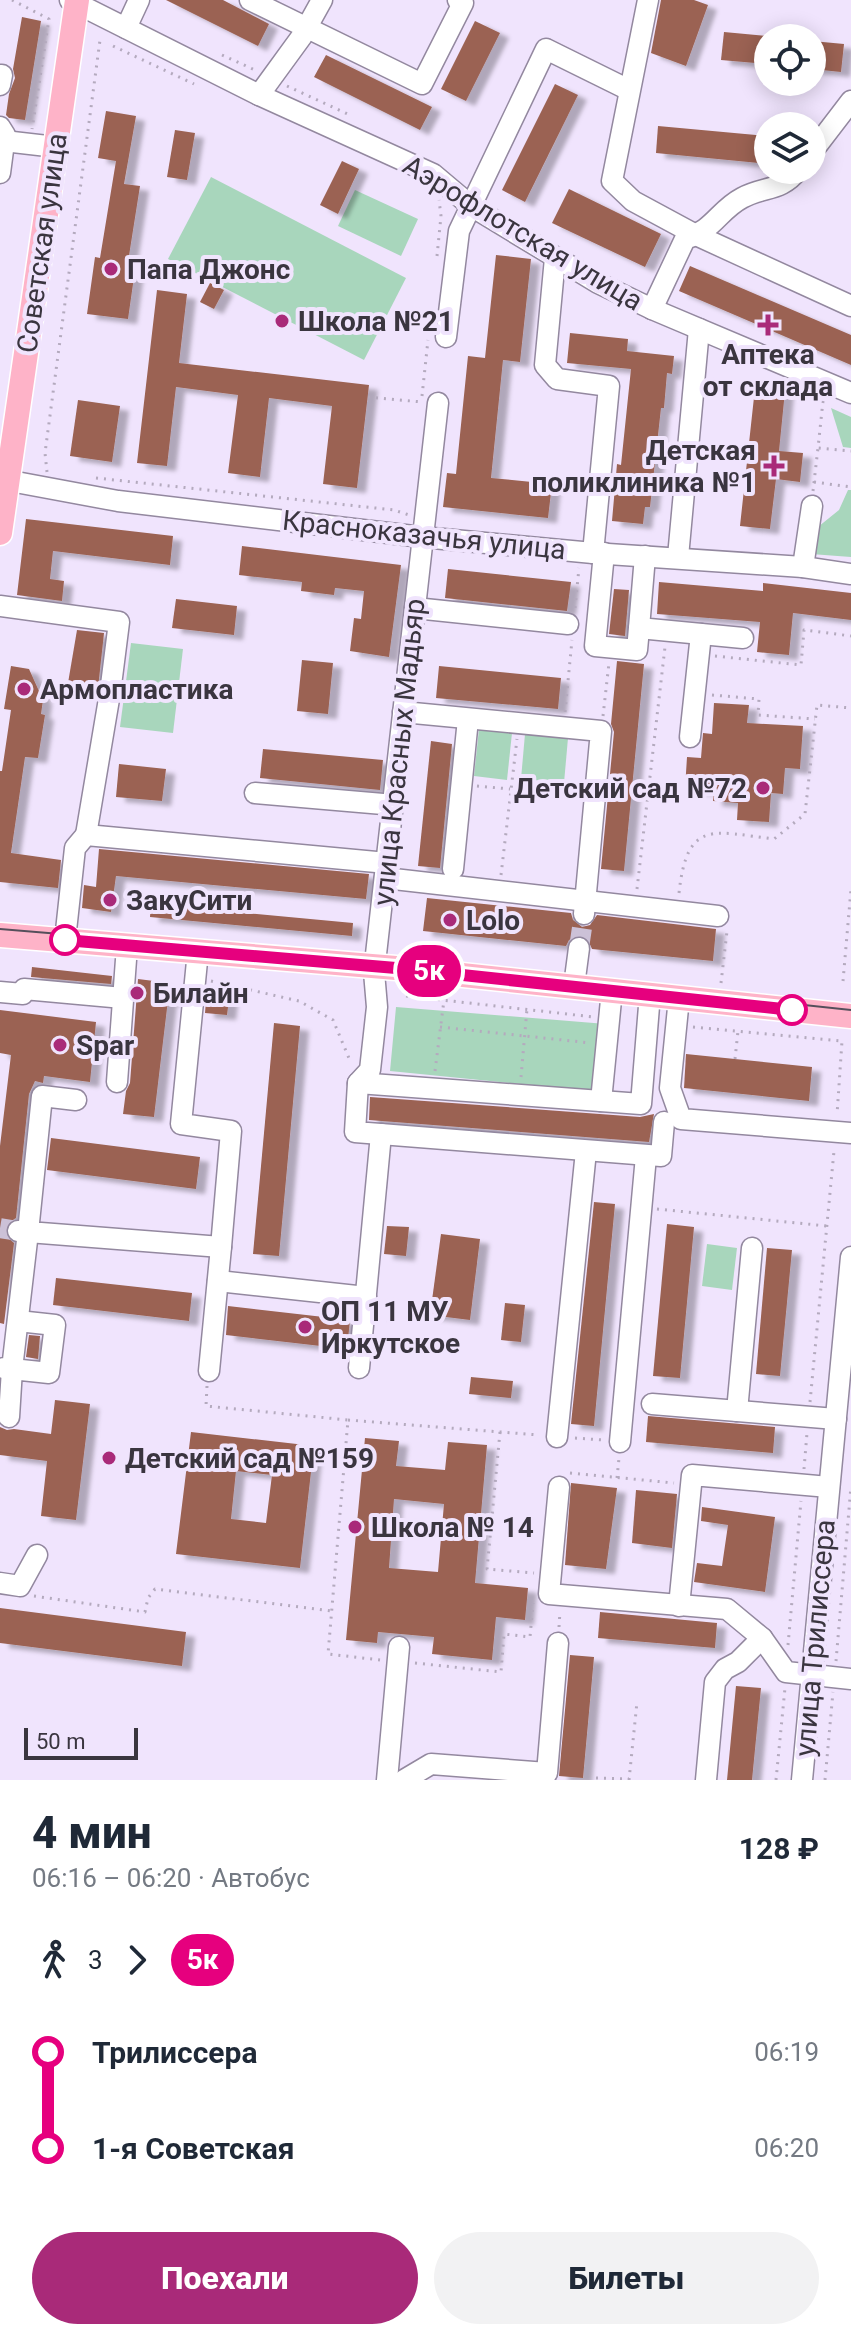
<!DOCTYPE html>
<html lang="ru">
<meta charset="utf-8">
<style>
body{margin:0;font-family:Roboto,sans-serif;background:#f2f2f3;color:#1f2937;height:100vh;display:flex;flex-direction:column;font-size:30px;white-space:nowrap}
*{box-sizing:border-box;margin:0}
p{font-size:26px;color:#747a83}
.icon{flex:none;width:44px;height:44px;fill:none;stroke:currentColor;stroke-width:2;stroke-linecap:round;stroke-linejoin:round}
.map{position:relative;height:1780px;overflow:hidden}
.side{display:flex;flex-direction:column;background:#fff;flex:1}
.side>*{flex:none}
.badge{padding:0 16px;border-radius:26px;font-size:28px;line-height:52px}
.tools{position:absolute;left:754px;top:24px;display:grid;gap:16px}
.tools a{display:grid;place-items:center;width:72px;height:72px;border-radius:50%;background:#fff;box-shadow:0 4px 20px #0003;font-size:40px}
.scale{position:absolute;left:24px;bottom:20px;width:114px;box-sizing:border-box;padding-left:8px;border:4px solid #3a353f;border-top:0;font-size:22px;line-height:28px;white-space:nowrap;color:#3a353f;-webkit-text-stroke:6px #f0e4fd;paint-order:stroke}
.map>.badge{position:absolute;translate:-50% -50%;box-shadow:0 0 0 4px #fff}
.legs{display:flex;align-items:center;gap:12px;height:88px;padding:0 32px;font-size:26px}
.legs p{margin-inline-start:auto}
.head{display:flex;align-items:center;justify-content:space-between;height:136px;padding:0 32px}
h1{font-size:44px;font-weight:800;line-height:60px}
.action{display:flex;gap:16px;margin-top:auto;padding:16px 32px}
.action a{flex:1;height:92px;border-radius:48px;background:#a92a79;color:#fff;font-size:32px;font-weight:800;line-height:92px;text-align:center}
.action a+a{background:#f2f2f3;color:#1f2937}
ul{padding:0 32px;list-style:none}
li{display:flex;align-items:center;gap:28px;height:96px;font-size:30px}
li i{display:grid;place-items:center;width:12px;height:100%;margin:0 10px;background:currentColor}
li i::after{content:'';width:20px;height:20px;margin:-10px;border:6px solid;border-radius:50%;background:#fff}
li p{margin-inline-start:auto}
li:first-child i{background:linear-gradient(#0000 50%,currentColor 0)}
li:last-child i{background:linear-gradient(currentColor 50%,#0000 0)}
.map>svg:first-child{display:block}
.green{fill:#a8d6bc}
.building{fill:#9b6252;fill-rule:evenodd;filter:url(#shadow)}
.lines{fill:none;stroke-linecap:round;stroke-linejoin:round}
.minor-tunnel{stroke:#ccc1d7;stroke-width:20;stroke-dasharray:20 10;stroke-linecap:butt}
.minor-casing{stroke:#93889f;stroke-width:23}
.major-casing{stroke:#fff;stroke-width:27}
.path{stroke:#b4aabe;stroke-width:3;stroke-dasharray:2 6;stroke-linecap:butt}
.minor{stroke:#fff;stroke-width:20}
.major{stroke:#feb3c8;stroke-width:24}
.tram{stroke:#554f5b;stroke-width:2}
.line-1-casing{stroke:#fff;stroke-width:18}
.line-1{stroke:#e6007e;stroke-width:12}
.poi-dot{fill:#a92a79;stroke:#f0e4fd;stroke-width:3}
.stop-1-dot{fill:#fff;stroke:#e6007e;stroke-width:4}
.labels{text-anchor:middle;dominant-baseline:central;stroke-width:8;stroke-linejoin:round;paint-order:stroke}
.street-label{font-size:28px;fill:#3a353f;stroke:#f0e4fd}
.poi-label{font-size:28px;font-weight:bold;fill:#3a353f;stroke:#f0e4fd;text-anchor:start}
</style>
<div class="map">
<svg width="851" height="1780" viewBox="0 0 851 1780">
<defs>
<filter id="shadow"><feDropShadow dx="9" dy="5" stdDeviation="2" flood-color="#0004"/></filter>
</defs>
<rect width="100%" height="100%" fill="#f0e4fd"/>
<!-- green -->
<g class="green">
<polygon points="211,177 406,278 364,360 168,259"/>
<polygon points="355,190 418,219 401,256 338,226"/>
<polygon points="831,408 851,417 851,448 843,447"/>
<polygon points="848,490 851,490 851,557 811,554 813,531 839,510"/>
<polygon points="131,643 183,649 173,733 120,727"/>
<polygon points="479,729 512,733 507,780 474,776"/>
<polygon points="525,734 568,738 564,783 521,779"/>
<polygon points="396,1007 606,1024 600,1092 390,1071"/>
<polygon points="707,1244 737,1248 732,1290 702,1286"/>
</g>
<!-- building -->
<g class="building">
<polygon points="166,0 223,0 269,24 258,46"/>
<polygon points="661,0 694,0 708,5 686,66 651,53"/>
<polygon points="22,17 41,21 25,120 9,118 6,115 9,94 15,78 13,69"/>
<polygon points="475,21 500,33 466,101 441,89"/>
<polygon points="724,32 768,36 768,64 721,60"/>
<polygon points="812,41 844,44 841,72 812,69"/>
<polygon points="326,55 432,107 420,130 314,77"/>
<polygon points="555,84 578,95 525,202 502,190"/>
<polygon points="106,111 136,116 124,184 140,186 128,262 136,263 128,319 87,314 95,257 100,258 116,161 98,158"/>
<polygon points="658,126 768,136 768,164 656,153"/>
<polygon points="175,130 195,133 187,180 167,177"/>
<polygon points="342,161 359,169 338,214 320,205"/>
<polygon points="569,189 661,234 645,267 552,223"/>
<polygon points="496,255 531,259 520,362 503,360 491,478 552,484 548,518 443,507 447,473 456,474 468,356 485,358"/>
<polygon points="690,266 851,335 851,365 679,291"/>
<polygon points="210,283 224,290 214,309 200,302"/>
<polygon points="157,290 187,294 179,363 369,385 357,488 323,484 332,406 269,398 260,477 228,473 238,395 176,387 167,466 137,463"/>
<polygon points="570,333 628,339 627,351 674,356 672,374 667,373 664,408 661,408 650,507 645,507 643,524 612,521 617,464 621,465 631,369 567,363"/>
<polygon points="755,388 785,391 779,451 803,453 800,482 776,479 770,529 740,526"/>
<polygon points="78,400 120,406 112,462 70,456"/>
<polygon points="26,519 173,536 170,565 53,551 50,579 64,581 62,601 17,595"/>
<polygon points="242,546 401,565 389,657 350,651 354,618 361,619 364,591 335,588 334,595 301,591 302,582 239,575"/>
<polygon points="448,569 571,582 567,611 445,598"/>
<polygon points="659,582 763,591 763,583 851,593 851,620 793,613 789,655 757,652 760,622 657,614"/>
<polygon points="614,589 629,590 625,636 609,634"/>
<polygon points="176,599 237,606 234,635 172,628"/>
<polygon points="77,630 104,633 98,688 68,683"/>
<polygon points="302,660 333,663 328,714 297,711"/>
<polygon points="617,661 644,664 624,871 601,869 614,732 611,724"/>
<polygon points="11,666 29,669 43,700 41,714 45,715 38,758 25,757 11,853 61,860 58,888 0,882 0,771 2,771 11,710 4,709"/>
<polygon points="439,666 561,678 558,709 436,698"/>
<polygon points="714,703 749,705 747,723 803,726 800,769 785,768 783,794 771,793 769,822 737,820 738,803 713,801 714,791 685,789 687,757 701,758 703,733 712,734"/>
<polygon points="431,741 452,744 440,868 418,866"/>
<polygon points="263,749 383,760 380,790 260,778"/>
<polygon points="119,764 166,769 162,801 116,797"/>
<polygon points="99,849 369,874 366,899 116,876 111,912 82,908 84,885 96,887"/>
<polygon points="427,898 571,913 573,920 582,927 590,925 597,915 716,929 713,961 592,949 587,938 580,935 569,940 566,946 423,931"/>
<polygon points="151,904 353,923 352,936 150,917"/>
<polygon points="32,967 112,976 111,984 31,977"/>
<polygon points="138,979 162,982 161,986 181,987 180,1001 168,1000 154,1117 123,1114 126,1091 130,1083"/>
<polygon points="207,989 215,989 218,997 229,999 227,1015 205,1013"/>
<polygon points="0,1010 96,1022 90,1082 44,1076 43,1083 35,1081 29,1094 16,1218 8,1223 5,1229 7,1237 14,1243 4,1324 0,1323 0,1146 11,1055 0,1053"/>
<polygon points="274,1023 300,1026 279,1256 253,1254"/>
<polygon points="686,1054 812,1067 809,1101 684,1088"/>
<polygon points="370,1097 640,1117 654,1114 649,1142 369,1120"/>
<polygon points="51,1138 200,1157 196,1189 47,1170"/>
<polygon points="594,1202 615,1204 594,1426 571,1424"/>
<polygon points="667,1224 694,1227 680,1378 653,1376"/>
<polygon points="387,1226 409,1227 406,1256 384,1254"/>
<polygon points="441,1234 480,1239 470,1320 430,1315"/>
<polygon points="767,1248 792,1250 780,1376 756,1374"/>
<polygon points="56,1278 192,1293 189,1321 53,1305"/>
<polygon points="505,1303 525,1305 521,1342 501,1340"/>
<polygon points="228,1306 350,1320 347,1349 226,1335"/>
<polygon points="29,1335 40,1336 38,1359 26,1357"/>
<polygon points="471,1377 513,1381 511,1398 469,1394"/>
<polygon points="55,1400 90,1404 76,1520 41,1516 47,1461 0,1455 0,1427 7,1430 14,1429 51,1434"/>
<polygon points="648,1416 775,1427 773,1453 646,1442"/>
<path d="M191,1432L314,1446L300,1568L176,1554ZM236,1471L272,1475L266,1523L231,1519Z"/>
<path d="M365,1438L399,1441L396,1466L445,1470L448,1442L487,1445L475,1583L528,1588L525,1620L496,1617L492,1660L432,1654L434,1637L378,1632L377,1643L346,1640ZM394,1499L444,1504L438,1572L389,1568Z"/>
<polygon points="571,1483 617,1488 606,1569 565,1565"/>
<polygon points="636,1490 677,1494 672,1548 632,1543"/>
<polygon points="702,1507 775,1517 765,1592 694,1582 697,1563 722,1566 728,1525 701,1521"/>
<polygon points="0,1608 186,1632 182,1666 0,1643"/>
<polygon points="600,1612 717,1623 715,1648 598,1638"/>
<polygon points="570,1655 594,1657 583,1778 559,1776"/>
<polygon points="736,1686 761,1688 752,1780 727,1780"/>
</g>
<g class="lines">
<!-- minor-tunnel -->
<g class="minor-tunnel">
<polyline points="579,948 584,914"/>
<polyline points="0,1228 18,1231"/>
</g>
<defs>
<g id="minor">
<polyline points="70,0 259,95 433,174 471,206 598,283 652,309 851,393"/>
<polyline points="250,0 422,84 463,3 458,0"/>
<polyline points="648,0 612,181 633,201 696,235 851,306"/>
<polyline points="126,28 139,0"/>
<polyline points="0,75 2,75 0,85"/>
<polyline points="259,95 302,36 322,0"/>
<polyline points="0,127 5,135 0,173"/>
<polyline points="4,141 56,147"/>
<polyline points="812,152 851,101"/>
<polyline points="555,258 545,365 557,379 609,386 593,553"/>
<path d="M652,309L685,239C714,230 719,210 742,198C764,186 781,192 798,170"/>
<polyline points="446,337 459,231 546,49 629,90"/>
<polyline points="438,403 374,972 377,1007 370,1070 358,1083 641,1104 650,994"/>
<polyline points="0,479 118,501 422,537 593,553 803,567 851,574"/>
<polyline points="604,553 595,646 637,650 639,628"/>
<polyline points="645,556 639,628 743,638"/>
<polyline points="678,557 699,329"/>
<polyline points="803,567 812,506"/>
<polyline points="0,606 119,622 110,693 86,835"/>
<polyline points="415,608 568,624"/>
<polyline points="403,712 601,731 584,914"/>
<polyline points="690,737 701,634"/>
<polyline points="255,793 383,804"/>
<polyline points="453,869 468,719"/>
<polyline points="385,878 718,916"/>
<polyline points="65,940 75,848 86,835 387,863"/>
<polyline points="574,986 579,948"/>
<polyline points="0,992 23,994 24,989 123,998"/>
<polyline points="679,998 670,1088 681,1119 851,1133"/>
<polyline points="117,1082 127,946"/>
<polyline points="358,1083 355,1132 661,1156 664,1122"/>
<polyline points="76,1100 42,1096 28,1232 221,1247 231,1131 181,1124 198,951"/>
<polyline points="601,1101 612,990"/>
<polyline points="218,1281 366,1297"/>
<polyline points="4,1368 12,1369 28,1232 18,1231"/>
<polyline points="359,1368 381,1134"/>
<polyline points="209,1371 221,1247"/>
<polyline points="652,1404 836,1419"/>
<polyline points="737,1411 752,1248"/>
<polyline points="9,1417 12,1369 49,1373 55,1325 18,1321"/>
<polyline points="557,1437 586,1151"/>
<polyline points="620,1442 646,1156"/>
<polyline points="559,1487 549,1594 727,1609 762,1638 786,1672 851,1679"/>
<polyline points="0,1583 20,1586 37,1555"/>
<polyline points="679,1606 692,1475 829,1487"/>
<polyline points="387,1780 399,1647"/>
<polyline points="404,1780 431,1764 547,1773 558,1643"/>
<polyline points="706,1780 715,1682 725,1669 738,1662 762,1638"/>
<polyline points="802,1780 851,1257"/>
</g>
<g id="major">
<polyline points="0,533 77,0"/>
<polyline points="0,935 396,968 851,1016"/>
</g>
</defs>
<!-- minor casing -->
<use href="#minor" class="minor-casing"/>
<!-- major casing -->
<use href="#major" class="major-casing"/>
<!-- path -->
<g class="path">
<polyline points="12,0 49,19 32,129"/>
<polyline points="113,46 194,84"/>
<polyline points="222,55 255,70"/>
<polyline points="287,86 352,116"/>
<polyline points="437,256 441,216 439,200"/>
<polyline points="422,396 428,340"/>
<polyline points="368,397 422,402"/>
<polyline points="823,401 818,448 851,451"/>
<polyline points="47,472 45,453 100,40"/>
<polyline points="96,478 394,510 409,515"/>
<polyline points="814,482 851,487"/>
<polyline points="813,491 818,448"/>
<polyline points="575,608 579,568"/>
<polyline points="715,656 801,665 804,630 851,636"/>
<polyline points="712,695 759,699 758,715 815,719"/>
<polyline points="565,712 572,640"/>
<polyline points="603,716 609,663"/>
<polyline points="477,786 510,789"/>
<polyline points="501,875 517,739"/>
<polyline points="637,889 665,647"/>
<path d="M679,893C687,818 714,832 774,839L805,814L817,705L851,708"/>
<polyline points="211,981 299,1001 333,1020 351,1063"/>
<polyline points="843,981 851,889"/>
<polyline points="721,983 727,931"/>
<polyline points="406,996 594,1017"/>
<polyline points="440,1027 591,1043"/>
<polyline points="693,1027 842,1041 837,1115"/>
<polyline points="735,1059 738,1031"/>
<polyline points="435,1071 444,1000"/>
<polyline points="521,1077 527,1009"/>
<polyline points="657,1209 827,1226"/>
<polyline points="379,1320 398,1322"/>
<polyline points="207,1386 206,1406 348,1420 328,1654 380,1660"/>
<polyline points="810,1402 834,1151"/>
<polyline points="348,1420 539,1435"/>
<polyline points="500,1432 487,1569 534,1573"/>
<polyline points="575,1438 603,1440"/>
<polyline points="804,1469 807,1433"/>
<polyline points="570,1473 674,1483"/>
<polyline points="617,1478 619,1458"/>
<polyline points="34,1596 145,1612 148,1598 155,1589 332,1611"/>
<polyline points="559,1627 560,1611"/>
<polyline points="788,1645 801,1501"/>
<polyline points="836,1661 851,1486"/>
<polyline points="415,1663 501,1672 504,1634 530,1637 533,1603"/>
<polyline points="596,1778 629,1779"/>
<polyline points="629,1780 637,1702"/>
<polyline points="776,1780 785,1688"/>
<polyline points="825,1780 833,1692"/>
</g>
<!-- minor -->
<use href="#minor" class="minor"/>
<!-- major -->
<use href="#major" class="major"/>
<!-- tram -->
<polyline class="tram" points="0,929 397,962 851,1010"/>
</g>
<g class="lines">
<defs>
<polyline id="line-1" points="65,940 396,968 792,1010"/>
</defs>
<!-- line-1 casing -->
<use href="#line-1" class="line-1-casing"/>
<!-- line-1 -->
<use href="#line-1" class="line-1"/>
</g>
<!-- markers -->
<g class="poi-dot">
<circle cx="111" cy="269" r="8"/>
<circle cx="282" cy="321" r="8"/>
<path d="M764 313h8v8h8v8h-8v8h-8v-8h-8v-8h8z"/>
<path d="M770 454h8v8h8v8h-8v8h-8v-8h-8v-8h8z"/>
<circle cx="24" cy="689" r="8"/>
<circle cx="763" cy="788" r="8"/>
<circle cx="110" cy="900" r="8"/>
<circle cx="450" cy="920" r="8"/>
<circle cx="137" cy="993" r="8"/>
<circle cx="60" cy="1045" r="8"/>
<circle cx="305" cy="1327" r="8"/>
<circle cx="109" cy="1458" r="8"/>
<circle cx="355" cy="1527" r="8"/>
</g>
<g class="stop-1-dot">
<circle cx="65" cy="940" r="14"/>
<circle cx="792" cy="1010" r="14"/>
</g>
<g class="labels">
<!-- street labels -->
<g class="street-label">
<text transform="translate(523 233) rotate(31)">Аэрофлотская улица</text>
<text transform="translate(42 243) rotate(-82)">Советская улица</text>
<text transform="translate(424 535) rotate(6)">Красноказачья улица</text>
<text transform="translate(399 752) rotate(-84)">улица Красных Мадьяр</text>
<text transform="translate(815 1638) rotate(-85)">улица Трилиссера</text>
</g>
<!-- poi labels -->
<g class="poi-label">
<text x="127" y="269">Папа Джонс</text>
<text x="298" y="321">Школа №21</text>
<text x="768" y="354" text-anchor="middle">Аптека<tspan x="768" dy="32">от склада</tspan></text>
<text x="756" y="450" text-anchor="end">Детская<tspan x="756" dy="32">поликлиника №1</tspan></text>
<text x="40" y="689">Армопластика</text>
<text x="747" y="788" text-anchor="end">Детский сад №72</text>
<text x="126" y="900">ЗакуСити</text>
<text x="466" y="920">Lolo</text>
<text x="153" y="993">Билайн</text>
<text x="76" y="1045">Spar</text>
<text x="321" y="1311">ОП 11 МУ<tspan x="321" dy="32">Иркутское</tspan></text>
<text x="125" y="1458">Детский сад №159</text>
<text x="371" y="1527">Школа № 14</text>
</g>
</g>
</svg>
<div class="tools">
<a><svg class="icon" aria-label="locate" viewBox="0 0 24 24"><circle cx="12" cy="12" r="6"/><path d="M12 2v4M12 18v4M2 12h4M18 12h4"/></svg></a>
<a><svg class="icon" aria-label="layers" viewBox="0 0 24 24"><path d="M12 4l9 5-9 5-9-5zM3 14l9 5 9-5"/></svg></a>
</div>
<div class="scale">50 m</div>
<b class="badge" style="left:429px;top:971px;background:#e6007e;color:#fff">5к</b>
</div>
<section class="side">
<div class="head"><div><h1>4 мин</h1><p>06:16 – 06:20 · Автобус</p></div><b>128 ₽</b></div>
<div class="legs"><svg class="icon" aria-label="walk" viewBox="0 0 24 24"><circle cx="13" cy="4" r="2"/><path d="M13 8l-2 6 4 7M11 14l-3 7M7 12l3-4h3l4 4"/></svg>3<svg class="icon" aria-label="forward" viewBox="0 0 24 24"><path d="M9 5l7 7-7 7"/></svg><b class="badge" style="background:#e6007e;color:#fff">5к</b></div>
<ul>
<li><i style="color:#e6007e"></i><b>Трилиссера</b><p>06:19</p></li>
<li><i style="color:#e6007e"></i><b>1-я Советская</b><p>06:20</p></li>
</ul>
<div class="action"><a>Поехали</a><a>Билеты</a></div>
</section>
